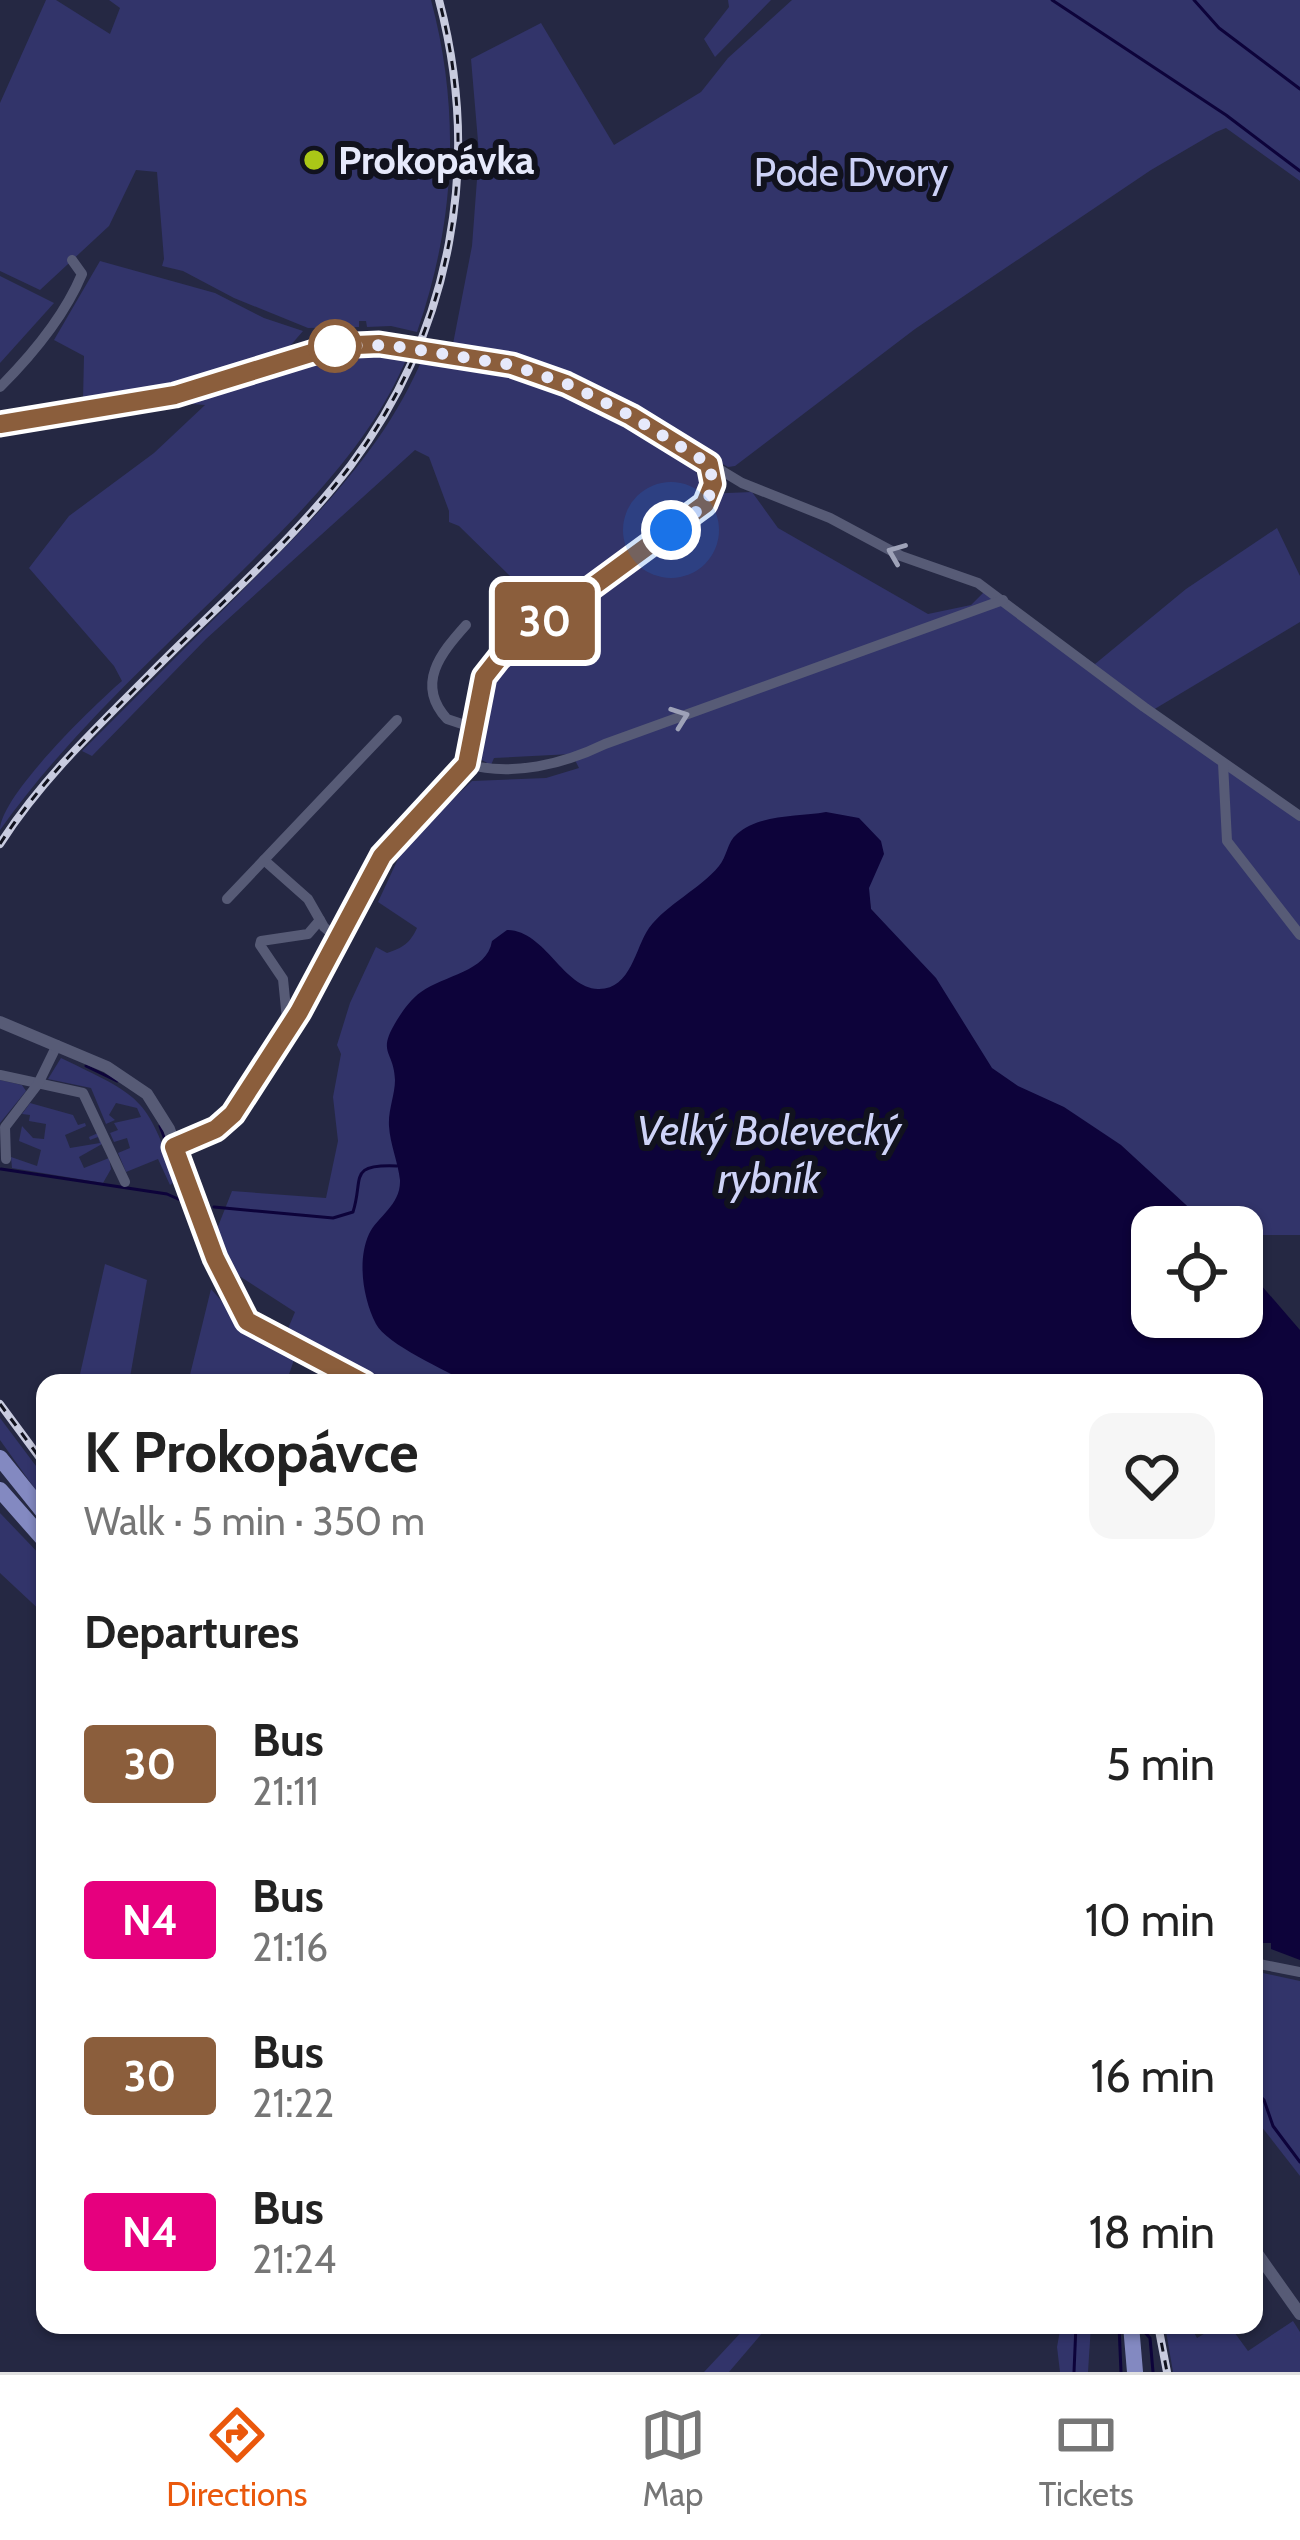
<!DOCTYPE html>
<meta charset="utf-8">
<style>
body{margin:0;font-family:Cabin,sans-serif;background:#f6f6f6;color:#222;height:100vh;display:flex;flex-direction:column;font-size:45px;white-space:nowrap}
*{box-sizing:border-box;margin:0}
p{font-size:39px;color:#767676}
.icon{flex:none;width:66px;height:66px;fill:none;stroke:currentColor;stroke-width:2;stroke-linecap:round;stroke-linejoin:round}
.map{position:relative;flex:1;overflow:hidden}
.side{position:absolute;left:36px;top:1374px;width:1227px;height:960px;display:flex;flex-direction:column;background:#fff;border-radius:24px;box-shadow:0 3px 9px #0004}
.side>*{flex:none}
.badge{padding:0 24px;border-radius:9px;font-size:42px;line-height:78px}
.controls{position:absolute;left:1131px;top:1206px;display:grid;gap:24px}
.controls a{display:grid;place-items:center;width:132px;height:132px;border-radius:24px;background:#fff;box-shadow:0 3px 9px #0004;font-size:60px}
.you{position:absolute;width:60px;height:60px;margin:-30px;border:9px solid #fff;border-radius:50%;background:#1a73e8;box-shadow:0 0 0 18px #1a73e833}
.map>.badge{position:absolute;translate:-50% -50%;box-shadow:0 0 0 6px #fff}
h2{padding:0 48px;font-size:45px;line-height:108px}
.round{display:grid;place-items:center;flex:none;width:126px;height:126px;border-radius:24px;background:#f6f6f6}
.head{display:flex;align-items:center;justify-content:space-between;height:204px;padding:0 48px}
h1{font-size:57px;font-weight:700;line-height:90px}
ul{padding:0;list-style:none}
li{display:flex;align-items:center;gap:36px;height:156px;padding:0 48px}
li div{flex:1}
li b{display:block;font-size:45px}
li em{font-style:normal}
li .badge{min-width:132px;font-weight:700;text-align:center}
.dock{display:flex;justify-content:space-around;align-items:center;height:168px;border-top:3px solid #e0e0e0;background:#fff;font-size:33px;color:#767676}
.dock a{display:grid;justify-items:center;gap:6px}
.dock .current{color:#ea580c}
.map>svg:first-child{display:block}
.green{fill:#32346a}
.water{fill:#0d033a}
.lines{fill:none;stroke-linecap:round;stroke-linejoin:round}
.stream{stroke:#0d033a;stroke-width:3}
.minor{stroke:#575b76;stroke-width:10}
.tertiary{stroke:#575b76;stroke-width:12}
.primary{stroke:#8389c1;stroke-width:16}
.rail-casing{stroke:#c8cbdf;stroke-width:8}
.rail{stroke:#11121e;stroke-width:3;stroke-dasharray:9;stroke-linecap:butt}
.minor-bridge{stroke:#575b76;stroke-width:10}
.oneway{stroke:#9ea2b8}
.line-casing{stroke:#fff;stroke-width:27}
.line{stroke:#8b5e3c;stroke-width:18}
.walk{stroke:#e6e9fb;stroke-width:12;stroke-dasharray:0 21.6}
.poi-dot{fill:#aac717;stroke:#11121e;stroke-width:4.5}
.stop-dot{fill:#fff;stroke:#8b5e3c;stroke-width:6}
.labels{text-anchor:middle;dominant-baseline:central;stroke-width:12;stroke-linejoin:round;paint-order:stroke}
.poi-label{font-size:39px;font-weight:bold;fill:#e6e9fb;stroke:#11121e;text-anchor:start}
.park-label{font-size:39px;fill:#ccd1f6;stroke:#11121e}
.water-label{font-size:42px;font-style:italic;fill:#ced3f8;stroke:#11121e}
</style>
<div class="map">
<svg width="1300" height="2372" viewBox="0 0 1300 2372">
<rect width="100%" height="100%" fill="#252843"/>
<!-- green -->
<g class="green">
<path d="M46,0H56L110,34L120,8L109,0H431C461,112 455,223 417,332L391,326L367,327L366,321H359V327L308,328L234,298L183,271L162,266L164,259L157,172L136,170L109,226L40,290L0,271V103Z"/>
<polygon points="728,0 771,0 715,57 704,39 729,7"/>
<polygon points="792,0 1300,0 1300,181 1226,128 1216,132 1151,170 915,329 735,466 728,467 572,381 513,360 452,349 472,246 479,153 471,59 541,23 614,145 701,92 728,58"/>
<polygon points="100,261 215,293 264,318 303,331 284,353 205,379 83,401 84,356 54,340"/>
<polygon points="0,276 54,303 0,363"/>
<path d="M356,350L408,355C374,438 312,501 249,564C164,649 70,731 0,830C0,796 94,705 122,681L114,666L29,568L69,516L154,453L205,405L180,403Z"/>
<path d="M423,357L506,370L548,384L694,465L703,494L752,492L778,528L928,614L971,605L984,592L1095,664L1186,589L1277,528L1300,576V622L1153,710L1300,816V1235H1242V1227H1216L1003,1078L986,1102L885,925L871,909L869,897L572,1383H386L287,1331L295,1312L233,1272L217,1229L232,1191L326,1198L338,1141L333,1097L341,1054L337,1045L350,1003L376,947L387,953C403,948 410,943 417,928L378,902L404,846L472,781L546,778L579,768L572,754L494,758L491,765L480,759L490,699L502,664L558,623L459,526L449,522V511L429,457L415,450L206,639L92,756L82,751C134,699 186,647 238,595C310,522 383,453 423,357Z"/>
<path d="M61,1058C141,1097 146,1095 176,1181L170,1185L158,1159L126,1172L118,1153L130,1148L127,1138L114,1142L110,1133L118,1130L114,1123L141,1117L137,1108L116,1103L109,1115L115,1120L106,1124L91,1088L48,1079Z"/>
<polygon points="0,1080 22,1085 26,1091 0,1123"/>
<polygon points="30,1103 73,1115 78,1125 85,1123 86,1126 65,1135 70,1148 100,1143 98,1137 90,1140 89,1137 98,1133 102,1144 79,1157 84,1168 109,1158 111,1169 103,1183 12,1168 11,1157 37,1166 41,1150 19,1141 22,1126 33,1138 44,1139 46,1124 29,1121 30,1115 22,1114"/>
<polygon points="105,1264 147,1280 129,1383 78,1383"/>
<polygon points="211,1289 239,1321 263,1341 295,1357 286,1383 188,1383"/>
<polygon points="0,1418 45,1478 45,1503 0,1440"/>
<polygon points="0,1513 45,1560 45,1615 0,1573"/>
<polygon points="1254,1971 1300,1981 1300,2176 1254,2117"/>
<polygon points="1293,2321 1300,2332 1300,2372 1173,2372 1165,2325 1190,2325 1197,2338 1219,2325 1229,2325 1248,2351"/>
<polygon points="748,2325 769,2325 729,2372 704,2372"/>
<polygon points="1061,2325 1091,2325 1088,2372 1060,2372 1057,2347"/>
</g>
<!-- water -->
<path class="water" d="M826,812L859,818L881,841L884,854L869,888L871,909L936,978L992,1068L1018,1086L1064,1107L1121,1145L1210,1227H1152V1317H1242V1263L1300,1330V1960L1271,1949V1943H1262L1261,1948L1254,1946V1383H468C447,1371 386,1344 376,1324C363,1299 357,1260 369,1234C378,1216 401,1205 400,1180C398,1162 390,1144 389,1126C388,1110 395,1095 395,1080C394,1050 376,1054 397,1020C404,1009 411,999 421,992C444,975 487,972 492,941L507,930C545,930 563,988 598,989C631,990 635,948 649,928C668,903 699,890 719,866C727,857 727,842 737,834C759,814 798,817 826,812Z"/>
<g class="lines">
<!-- stream -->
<g class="stream">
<polyline points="1052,0 1226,115 1300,171"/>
<polyline points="1194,0 1219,28 1300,89"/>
<polyline points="86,1066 117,1081"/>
<polyline points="160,1126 188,1201"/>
<polyline points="1,1169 167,1194 189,1204"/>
<path d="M214,1207L333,1218L353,1212C364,1178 347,1164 397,1166"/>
<polyline points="1254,2090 1264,2100 1273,2126 1300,2162"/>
<polyline points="1119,2325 1121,2372"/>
<polyline points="1138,2325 1150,2338 1153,2372"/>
<polyline points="1074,2372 1076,2325"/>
</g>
<!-- minor -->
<g class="minor">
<polyline points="445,354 512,365 573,386 631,416 742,483 830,518 901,556 978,583 1144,707 1300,816"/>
<path d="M0,387C33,354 64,317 82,274L72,260"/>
<polyline points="0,424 175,395 334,346 388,345"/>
<path d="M466,625C441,653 415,684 447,719L474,728"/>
<polyline points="1223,763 1227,841 1300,935"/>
<path d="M467,764C512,777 564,764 605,744L1003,600"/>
<polyline points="264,860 308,899 324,927 338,939"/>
<polyline points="227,899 397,720"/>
<polyline points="288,1029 283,979 260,945 261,941 308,934 320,920"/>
<polyline points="0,1075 83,1093 125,1182"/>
<polyline points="174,1147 216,1129 233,1114 299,1012 382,856 467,764 484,678 499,658 539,626 705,504 713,484 709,463"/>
<polyline points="6,1159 5,1127 38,1084 57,1045"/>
<polyline points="1254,1963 1300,1972"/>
</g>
<!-- tertiary -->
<g class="tertiary">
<polyline points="0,1022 107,1067 147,1094 169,1129 215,1258 247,1321 364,1383"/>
<polyline points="1254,2249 1300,2314"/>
</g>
<!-- primary -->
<g class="primary">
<polyline points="0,1458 45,1514"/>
<polyline points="0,1490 45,1541"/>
<polyline points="1131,2325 1135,2372"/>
</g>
<defs>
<g id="rail">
<path d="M0,844C41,780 96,728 150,674C217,606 293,541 351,465C452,330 482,162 439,0"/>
<polyline points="0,1404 45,1465"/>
<polyline points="1158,2325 1167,2372"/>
</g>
</defs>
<!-- rail casing -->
<use href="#rail" class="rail-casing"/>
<!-- rail -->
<use href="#rail" class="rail"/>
<!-- minor-bridge -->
<polyline class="minor-bridge" points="388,345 445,354"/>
</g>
<!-- one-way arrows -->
<defs><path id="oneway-chevron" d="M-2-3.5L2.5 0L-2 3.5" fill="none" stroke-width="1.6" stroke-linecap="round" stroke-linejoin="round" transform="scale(3)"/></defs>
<g class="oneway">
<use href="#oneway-chevron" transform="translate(896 553) rotate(-158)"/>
<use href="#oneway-chevron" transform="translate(680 717) rotate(-20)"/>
</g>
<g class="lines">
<defs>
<polyline id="line" points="0,424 175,395 334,346 379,344 512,365 566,384 631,416 709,464 713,484 705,504 539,626 499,658 484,677 467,764 382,856 299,1012 233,1114 216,1129 174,1147 215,1258 247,1321 364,1383"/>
</defs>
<!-- line casing -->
<use href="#line" class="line-casing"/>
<!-- line -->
<use href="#line" class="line"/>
<!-- walk -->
<path class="walk" d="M335,346L388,345L512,365L573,386L631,416L709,464C719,502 700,509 671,530"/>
</g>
<!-- markers -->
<circle class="poi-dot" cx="314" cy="160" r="12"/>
<circle class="stop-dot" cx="335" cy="346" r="24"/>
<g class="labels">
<!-- poi labels -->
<g class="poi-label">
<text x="338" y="160">Prokopávka</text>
</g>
<!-- park labels -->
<g class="park-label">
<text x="851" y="172">Pode Dvory</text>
</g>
<!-- water labels -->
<g class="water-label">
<text x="769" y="1130">Velký Bolevecký<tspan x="769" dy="48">rybník</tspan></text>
</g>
</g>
</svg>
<div class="controls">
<a><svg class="icon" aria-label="locate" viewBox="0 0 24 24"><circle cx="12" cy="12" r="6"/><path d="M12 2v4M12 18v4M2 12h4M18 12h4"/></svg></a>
</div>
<div class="you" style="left:671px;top:530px"></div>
<b class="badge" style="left:545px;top:621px;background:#8b5e3c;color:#fff">30</b>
<section class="side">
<div class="head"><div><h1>K Prokopávce</h1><p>Walk · 5 min · 350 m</p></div><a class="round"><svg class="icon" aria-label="heart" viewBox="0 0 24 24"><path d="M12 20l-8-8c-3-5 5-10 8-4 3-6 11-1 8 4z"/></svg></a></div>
<h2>Departures</h2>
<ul>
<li><span class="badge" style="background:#8b5e3c;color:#fff">30</span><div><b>Bus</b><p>21:11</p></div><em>5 min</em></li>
<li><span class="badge" style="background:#e6007e;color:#fff">N4</span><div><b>Bus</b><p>21:16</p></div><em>10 min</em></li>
<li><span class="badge" style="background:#8b5e3c;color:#fff">30</span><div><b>Bus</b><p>21:22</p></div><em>16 min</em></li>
<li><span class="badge" style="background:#e6007e;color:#fff">N4</span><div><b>Bus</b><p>21:24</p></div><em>18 min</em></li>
</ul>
</section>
</div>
<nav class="dock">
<a class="current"><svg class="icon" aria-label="directions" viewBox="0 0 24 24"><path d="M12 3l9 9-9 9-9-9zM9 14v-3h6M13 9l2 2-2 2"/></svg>Directions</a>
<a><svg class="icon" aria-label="map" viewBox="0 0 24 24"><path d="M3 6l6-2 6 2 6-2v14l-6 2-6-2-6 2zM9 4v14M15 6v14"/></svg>Map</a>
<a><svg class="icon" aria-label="tickets" viewBox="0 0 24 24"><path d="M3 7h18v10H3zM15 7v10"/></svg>Tickets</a>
</nav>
